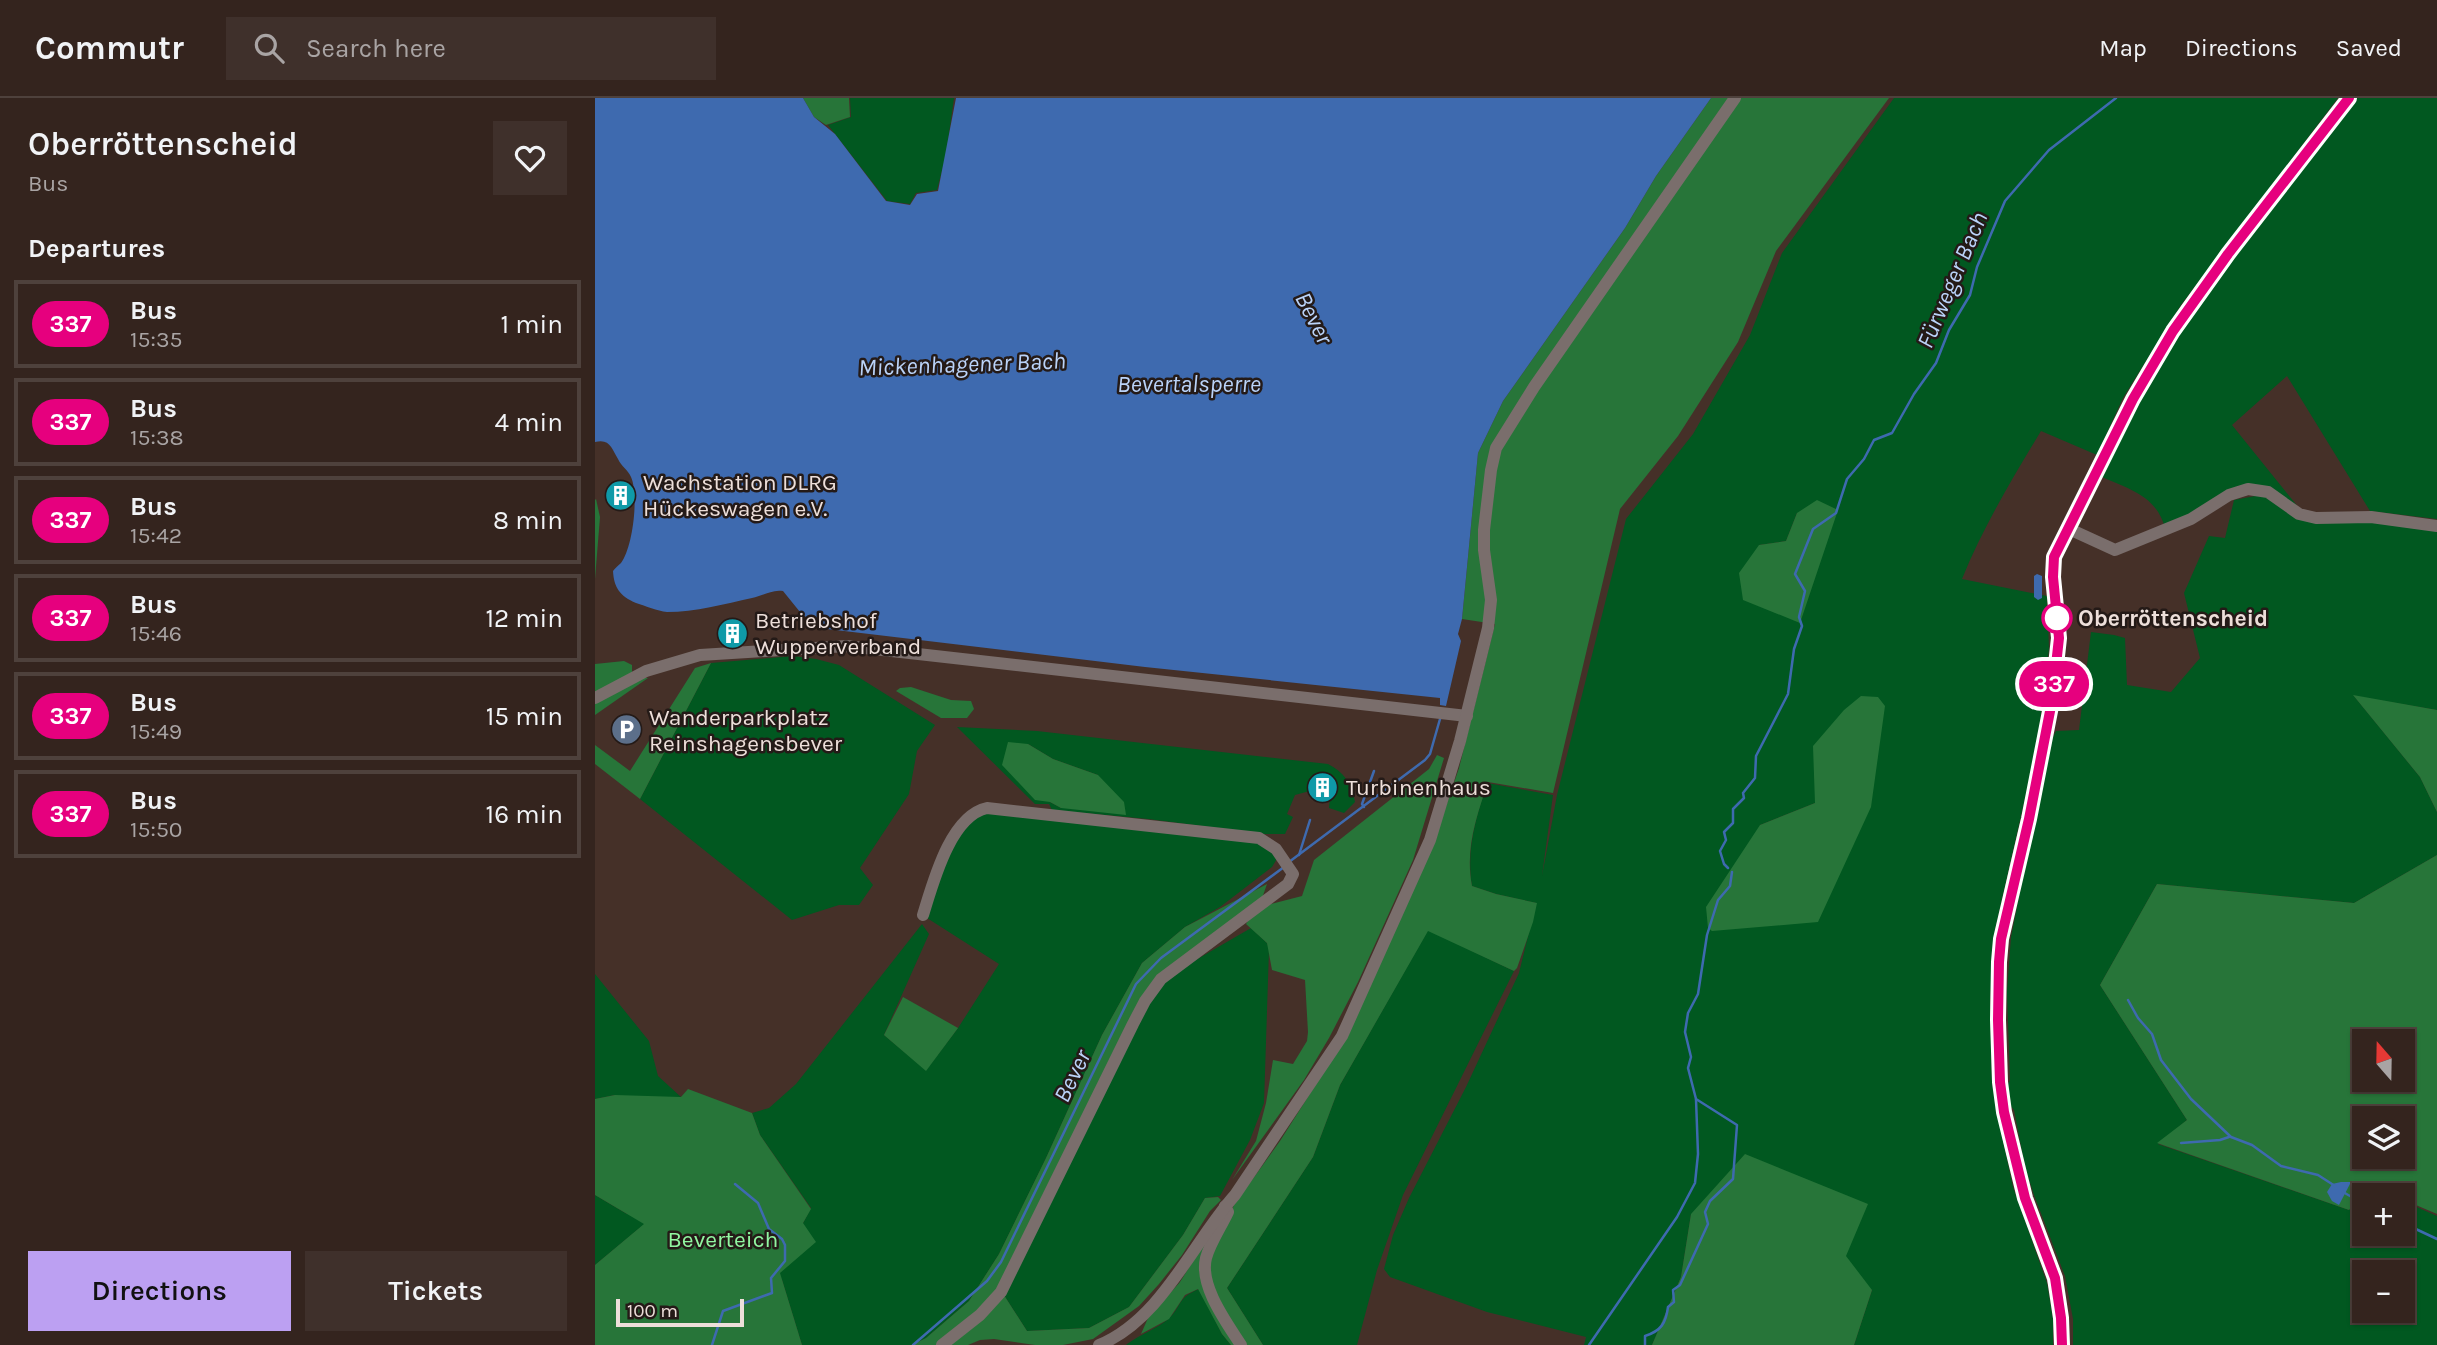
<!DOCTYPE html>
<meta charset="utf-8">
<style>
body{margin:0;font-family:Karla,sans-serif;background:#3f302b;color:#f1f3f6;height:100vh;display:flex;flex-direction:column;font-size:26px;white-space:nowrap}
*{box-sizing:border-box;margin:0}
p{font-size:23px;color:#a9a4a4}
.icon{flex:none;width:38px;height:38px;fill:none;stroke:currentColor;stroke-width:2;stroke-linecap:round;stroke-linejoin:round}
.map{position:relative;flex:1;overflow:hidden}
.sheet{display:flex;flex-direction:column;background:#34241e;width:595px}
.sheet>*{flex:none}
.badge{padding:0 14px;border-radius:23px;font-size:24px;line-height:46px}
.needle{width:46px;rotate:340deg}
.controls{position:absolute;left:1757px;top:931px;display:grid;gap:14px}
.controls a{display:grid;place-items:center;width:63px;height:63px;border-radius:0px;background:#34241e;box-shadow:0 2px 5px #0004,0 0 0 2px #4e413c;font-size:35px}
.scale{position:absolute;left:21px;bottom:18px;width:128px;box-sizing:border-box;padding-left:7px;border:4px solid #eddfda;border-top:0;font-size:19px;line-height:24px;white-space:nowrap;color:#eddfda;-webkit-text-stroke:5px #241a17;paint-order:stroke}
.map>.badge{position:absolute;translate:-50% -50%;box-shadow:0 0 0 4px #fff}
h2{padding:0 28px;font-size:26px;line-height:63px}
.round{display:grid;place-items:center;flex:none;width:74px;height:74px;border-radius:0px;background:#3f302b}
.summary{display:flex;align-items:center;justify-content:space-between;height:119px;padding:0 28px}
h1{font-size:33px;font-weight:600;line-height:52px}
.cta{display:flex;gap:14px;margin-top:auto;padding:14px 28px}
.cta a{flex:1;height:80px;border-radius:0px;background:#bca0f2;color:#111;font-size:28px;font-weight:600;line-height:80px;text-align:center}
.cta a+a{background:#3f302b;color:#f1f3f6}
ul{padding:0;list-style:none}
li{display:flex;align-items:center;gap:21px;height:88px;margin:0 14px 10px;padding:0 14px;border:4px solid #4e413c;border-radius:0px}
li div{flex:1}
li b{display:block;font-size:26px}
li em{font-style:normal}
li .badge{min-width:77px;font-weight:700;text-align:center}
header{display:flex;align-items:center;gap:42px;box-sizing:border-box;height:98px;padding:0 35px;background:#34241e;border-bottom:2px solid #4e413c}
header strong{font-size:33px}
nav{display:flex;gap:38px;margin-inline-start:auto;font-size:24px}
.search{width:490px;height:63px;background:#3f302b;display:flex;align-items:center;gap:18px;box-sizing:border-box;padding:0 24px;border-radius:0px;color:#a9a4a4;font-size:26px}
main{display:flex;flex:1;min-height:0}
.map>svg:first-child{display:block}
.green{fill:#015820;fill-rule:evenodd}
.forest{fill:#277539;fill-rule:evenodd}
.water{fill:#3e6aaf}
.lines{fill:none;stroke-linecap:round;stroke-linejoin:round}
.stream{stroke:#3e6aaf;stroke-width:2.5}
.minor{stroke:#7a6e6c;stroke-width:12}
.line-casing{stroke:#fff;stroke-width:16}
.line{stroke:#e6007e;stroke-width:10}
.stop-dot{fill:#fff;stroke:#e6007e;stroke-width:3.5}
.labels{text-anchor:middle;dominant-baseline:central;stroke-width:5;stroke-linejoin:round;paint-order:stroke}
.poi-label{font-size:23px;fill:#eddfda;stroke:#241a17;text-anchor:start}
.stop-label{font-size:23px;font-weight:bold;fill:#eddfda;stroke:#241a17;text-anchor:start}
.park-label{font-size:23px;fill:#91f6a1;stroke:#241a17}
.water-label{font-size:24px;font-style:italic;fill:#bad3f9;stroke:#241a17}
</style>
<header>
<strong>Commutr</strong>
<div class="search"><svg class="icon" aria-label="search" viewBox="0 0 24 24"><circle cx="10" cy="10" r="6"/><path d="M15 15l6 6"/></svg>Search here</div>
<nav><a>Map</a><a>Directions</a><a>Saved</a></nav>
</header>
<main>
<section class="sheet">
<div class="summary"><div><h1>Oberröttenscheid</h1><p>Bus</p></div><a class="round"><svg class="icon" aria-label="heart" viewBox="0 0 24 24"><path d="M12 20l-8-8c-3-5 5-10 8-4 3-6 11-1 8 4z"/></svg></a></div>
<h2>Departures</h2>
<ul>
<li><span class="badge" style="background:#e6007e;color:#fff">337</span><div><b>Bus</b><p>15:35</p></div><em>1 min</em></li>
<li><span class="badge" style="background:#e6007e;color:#fff">337</span><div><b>Bus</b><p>15:38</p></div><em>4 min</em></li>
<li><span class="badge" style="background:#e6007e;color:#fff">337</span><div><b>Bus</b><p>15:42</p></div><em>8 min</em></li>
<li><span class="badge" style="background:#e6007e;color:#fff">337</span><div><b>Bus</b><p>15:46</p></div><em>12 min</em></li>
<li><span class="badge" style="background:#e6007e;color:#fff">337</span><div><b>Bus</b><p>15:49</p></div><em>15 min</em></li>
<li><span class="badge" style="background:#e6007e;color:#fff">337</span><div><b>Bus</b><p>15:50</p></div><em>16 min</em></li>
</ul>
<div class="cta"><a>Directions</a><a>Tickets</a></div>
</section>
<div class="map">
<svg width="1842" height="1247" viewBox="0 0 1842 1247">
<rect width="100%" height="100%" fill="#453028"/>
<!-- green -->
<g class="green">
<polygon points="255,0 359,0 351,57 342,92 321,95 315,106 292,103 233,27 256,19"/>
<path d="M1299,0H1743L1586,207L1528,300L1502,357L1446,333C1417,381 1388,429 1367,481L1452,498L1454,551L1442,648L1400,832L1395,902L1397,985L1402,1014L1418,1089L1452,1185L1458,1221V1247H1259L1277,1192L1096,1116L1086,1179L1057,1247H989L991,1239L892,1214L795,1179L789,1171L798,1137L814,1100L871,989L924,875L941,805L901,796L877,788C871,751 881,720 892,685L958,697L947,778L962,697L1031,421L1098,336L1155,237L1187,155ZM1202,415L1205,525L1164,447L1191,443ZM1220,705L1223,824L1165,727Z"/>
<path d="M1758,0H1842V421L1775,413L1692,278L1637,327L1708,415L1648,387L1570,430C1561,396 1532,391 1503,377L1541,301L1595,211Z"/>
<path d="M1671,396L1705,421L1771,422L1842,431V612L1759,598L1825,679L1842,714V757L1759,805L1562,786L1505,887L1592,1022L1563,1046L1754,1112L1780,1085L1799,1097H1769V1136H1808V1103L1842,1118V1247H1478V1221L1470,1178L1439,1097L1430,1069L1419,1012L1407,998L1415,982L1412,894L1416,839L1455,645L1461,633L1484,632L1496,534L1519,537L1530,540L1532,587L1576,594L1605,560L1589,495L1614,438L1630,440L1639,402ZM1769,1174H1808V1213H1769Z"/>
<polygon points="198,558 221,561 244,567 340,627 322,653 314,696 265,770 278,787 264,807 244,807 197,822 45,701 116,565"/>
<path d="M362,629L442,633L733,666C749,674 757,686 760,704L749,715L734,710L735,698L732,695L735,686L726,682L722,691L700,697L692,716L698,719L690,736H669L553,721L457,712L454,706H440ZM433,646L458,661L503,677L466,710L455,704Z"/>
<polygon points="386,714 660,741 683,759 677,769 625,809 590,829 547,865 507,937 451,1060 404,1156 374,1203 331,1240 317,1247 207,1247 187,1182 0,1247 47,1128 0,1167 0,1097 32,1116 20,997 0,1001 0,876 54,943 63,978 86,999 150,1022 208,1125 216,1110 165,1037 157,1015 174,1010 201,986 327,826 334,836 289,937 331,972 363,930 404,866 332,820 356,747"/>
<polygon points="656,830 672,845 674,851 669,1005 655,1042 625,1098 610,1100 588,1137 534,1209 494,1230 432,1233 407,1194 555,905 569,885 580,874"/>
<polygon points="833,832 919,873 808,1097 782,1172 762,1247 668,1247 632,1190 718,1059 745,987"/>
<path d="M604,1191L627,1236L636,1247H531C542,1238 565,1229 573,1221C588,1208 580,1201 604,1191Z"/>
</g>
<!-- forest -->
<g class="forest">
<polygon points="208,0 254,0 255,19 231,27 219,19"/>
<path d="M1116,0H1294L1181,153L1143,244L1083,338L1025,411L958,695L893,684C881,720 870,751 877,788L901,796L942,805L938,824L922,870L919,873L833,833L745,987L718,1059L632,1190L668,1247H651L616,1189L614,1162L639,1107L685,1043L730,972L847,720L864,670L900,526L867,521L883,355L908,303L1030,130L1061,78Z"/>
<polygon points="1,401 5,419 0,481 0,402"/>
<polygon points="1222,402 1243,412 1205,525 1148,502 1144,475 1164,447 1191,443 1202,415"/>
<polygon points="29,563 37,567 37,575 0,597 0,566"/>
<polygon points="116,565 45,701 0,666 0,647 35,673 100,570"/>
<polygon points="46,580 53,580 0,617 0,604"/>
<polygon points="316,589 356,602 376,603 379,611 372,620 346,620 301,593 305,590"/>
<polygon points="1758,597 1842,612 1842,714 1825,679"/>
<polygon points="1266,598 1283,599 1290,608 1276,709 1223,824 1117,833 1113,830 1111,809 1165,727 1220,705 1218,648 1249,612"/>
<polygon points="413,644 433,646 458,661 503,677 529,704 531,717 466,710 455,704 440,702 407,667"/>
<polygon points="842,657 849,660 818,762 763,884 734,940 709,982 637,1082 661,1043 671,1005 678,962 698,966 712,943 713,934 710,882 677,872 672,845 651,826 661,811 566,881 407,1194 432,1233 494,1230 534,1209 588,1137 610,1100 623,1099 626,1102 615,1113 587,1157 564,1186 544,1208 498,1241 468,1247 440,1247 399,1241 385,1242 373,1247 317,1247 331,1240 374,1203 404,1156 451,1060 507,937 547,865 590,829 672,786 664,809 707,798 719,762 834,671"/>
<path d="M1842,757V1116L1809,1102L1808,1097H1802L1781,1084L1754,1112L1562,1045L1592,1022L1505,887L1562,786L1759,805ZM1769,943H1808V982H1769ZM1769,1020H1808V1059H1769Z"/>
<polygon points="308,899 363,930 331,973 289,937"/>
<polygon points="93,991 157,1015 165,1037 216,1111 208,1125 221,1144 185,1175 207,1247 0,1247 0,1167 49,1126 0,1097 0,1001 20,997 86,999"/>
<polygon points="1150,1056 1273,1106 1251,1158 1277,1192 1259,1247 1057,1247 1086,1179 1096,1116"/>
<polygon points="622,1125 607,1160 641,1247 636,1247 627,1236 603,1191 590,1197 574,1221 546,1236 553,1220 585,1184"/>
</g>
<!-- water -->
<g class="water">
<path d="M0,0H208L219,19L240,36L291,103L315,107L322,96L343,93L361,0H1116L1061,78L1030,130L908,303L883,355L867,521L863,536L866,543L851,608L845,607V600L550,569L224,530L205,514L188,493C177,491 168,498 157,500C130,506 100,514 72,514C62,513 51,508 41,505C25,498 19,490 18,473C20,470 23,468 26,465C38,449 44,397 36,379C33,372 26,368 23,361C17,351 15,340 0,344Z"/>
<polygon points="1442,476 1447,478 1447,500 1443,502 1439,499 1439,478"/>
<polygon points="1746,1084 1756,1084 1744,1107 1737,1103 1732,1094 1737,1086"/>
</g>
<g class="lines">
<!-- stream -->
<g class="stream">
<polyline points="769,709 767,706 779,673"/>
<polyline points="704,757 715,722"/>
<polyline points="694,764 830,662 835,656 845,621"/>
<polyline points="1133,770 1129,766 1125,753 1131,742 1129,734 1138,725 1138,711 1149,700 1148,695 1160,680 1161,658 1193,596 1199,551 1207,528 1204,519 1210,493 1200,476 1218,431 1241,415 1252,381 1269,361 1279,342 1297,335 1319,296 1341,265 1354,232 1375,197 1382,169 1410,103 1454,52 1521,0"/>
<polyline points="1533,902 1543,920 1557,936 1566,962 1596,1001 1636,1039 1657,1047 1686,1068 1723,1077 1740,1088"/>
<polyline points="1586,1045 1625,1042 1634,1039"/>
<polyline points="1748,1094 1769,1106"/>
<polyline points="1808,1125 1842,1141"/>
<polyline points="117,1247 128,1213 177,1195 176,1180 190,1163 190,1147 187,1141 174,1131 163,1105 140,1086"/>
<polyline points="318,1247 392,1183 406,1164 541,886 566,860 689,769"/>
<polyline points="994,1247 1082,1119 1100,1085 1103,1056 1101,1001"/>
<path d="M1050,1247V1238C1066,1233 1071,1225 1073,1209L1079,1204L1078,1192L1085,1187L1113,1126L1110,1114L1115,1103L1138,1081L1142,1027L1101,1001L1093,970L1096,959L1090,934L1093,915L1103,896L1112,837L1123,802L1135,788L1137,774"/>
</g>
<!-- minor -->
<g class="minor">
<polyline points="1472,430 1520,452 1596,421 1634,397 1653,391 1673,394 1704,416 1721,420 1776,419 1842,428"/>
<polyline points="0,600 51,573 105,557 252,548 872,618"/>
<path d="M328,817C338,785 355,718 392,710L664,740L681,751L698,776L693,786L566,881L550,903L538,926L406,1194L385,1217L347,1247"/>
<path d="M630,1108L633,1114C626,1129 615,1145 611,1160C604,1188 632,1225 646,1247"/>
<path d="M504,1247C566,1222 598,1144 640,1097L747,938L835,742L865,643L893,530L896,502L889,452V432L896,372L901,350L939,289L1140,0"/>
<path d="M1467,1247C1468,1196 1448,1151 1432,1104C1419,1066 1407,1018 1405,979C1402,934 1400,887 1407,841C1418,761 1446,683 1457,602C1460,582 1464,559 1463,539C1462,512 1457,486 1459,459L1538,301L1592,210L1754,0"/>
</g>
</g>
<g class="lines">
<defs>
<polyline id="line" points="1467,1247 1466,1220 1460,1180 1430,1100 1409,1014 1405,984 1403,922 1404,864 1406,841 1434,721 1457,603 1464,540 1458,479 1459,459 1538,301 1578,233 1633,156 1754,0"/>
</defs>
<!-- line casing -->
<use href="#line" class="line-casing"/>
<!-- line -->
<use href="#line" class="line"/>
</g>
<!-- icons -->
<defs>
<symbol id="building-disc" viewBox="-11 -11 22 22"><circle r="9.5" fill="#0f9aa8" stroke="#241a17"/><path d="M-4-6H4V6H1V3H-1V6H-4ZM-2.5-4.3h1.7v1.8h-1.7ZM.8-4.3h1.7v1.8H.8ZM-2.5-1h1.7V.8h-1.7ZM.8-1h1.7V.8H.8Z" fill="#fff"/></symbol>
<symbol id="parking-disc" viewBox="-11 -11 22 22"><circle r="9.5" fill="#5c6f8a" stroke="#241a17"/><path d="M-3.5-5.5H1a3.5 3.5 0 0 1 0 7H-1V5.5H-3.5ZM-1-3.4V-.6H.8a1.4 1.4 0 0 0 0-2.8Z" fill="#fff"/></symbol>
</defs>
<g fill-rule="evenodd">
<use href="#building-disc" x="8" y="380" width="35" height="35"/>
<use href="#building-disc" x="120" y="518" width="35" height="35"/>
<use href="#parking-disc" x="14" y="614" width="35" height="35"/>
<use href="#building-disc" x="710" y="672" width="35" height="35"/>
</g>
<!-- markers -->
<circle class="stop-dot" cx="1462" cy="520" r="14"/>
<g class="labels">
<!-- poi labels -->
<g class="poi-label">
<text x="48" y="384">Wachstation DLRG<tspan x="48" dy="26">Hückeswagen e.V.</tspan></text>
<text x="160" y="522">Betriebshof<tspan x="160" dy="26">Wupperverband</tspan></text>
<text x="54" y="619">Wanderparkplatz<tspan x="54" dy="26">Reinshagensbever</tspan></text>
<text x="751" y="689">Turbinenhaus</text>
</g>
<!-- stop labels -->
<g class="stop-label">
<text x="1483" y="520">Oberröttenscheid</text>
</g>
<!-- park labels -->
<g class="park-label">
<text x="128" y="1141">Beverteich</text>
</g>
<!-- water labels -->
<g class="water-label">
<text transform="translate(1357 182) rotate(-67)">Fürweger Bach</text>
<text transform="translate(719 220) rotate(63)">Bever</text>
<text transform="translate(367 266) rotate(-2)">Mickenhagener Bach</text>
<text x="594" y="286">Bevertalsperre</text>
<text transform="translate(477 978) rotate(-64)">Bever</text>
</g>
</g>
</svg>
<div class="controls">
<a><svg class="needle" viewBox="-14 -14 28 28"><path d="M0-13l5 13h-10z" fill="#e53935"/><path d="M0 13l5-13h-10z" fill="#a9a4a4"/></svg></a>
<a><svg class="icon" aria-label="layers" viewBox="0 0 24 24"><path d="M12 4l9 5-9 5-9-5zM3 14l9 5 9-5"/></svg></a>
<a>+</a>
<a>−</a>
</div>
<div class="scale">100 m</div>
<b class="badge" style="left:1459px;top:586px;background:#e6007e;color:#fff">337</b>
</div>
</main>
